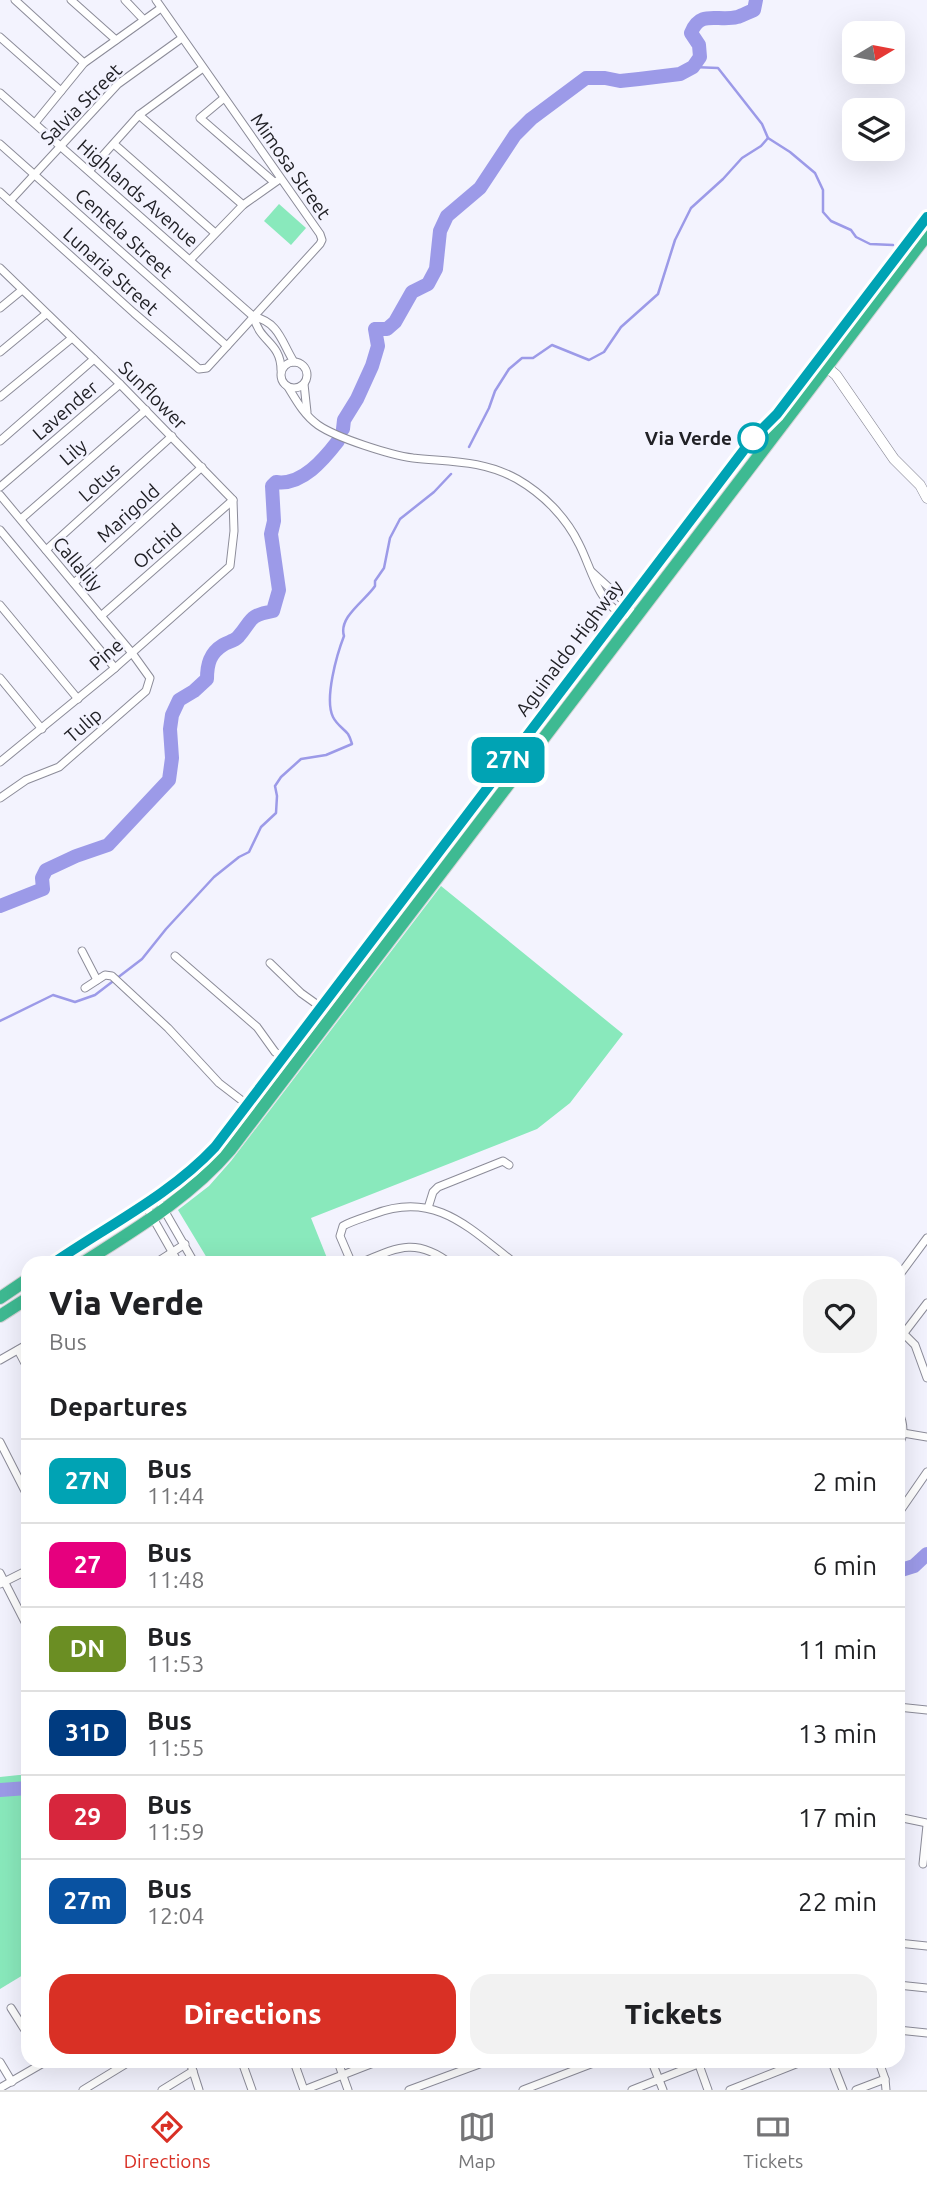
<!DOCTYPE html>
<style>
body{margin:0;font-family:Ubuntu,sans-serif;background:#f2f2f2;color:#202124;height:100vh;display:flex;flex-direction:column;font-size:26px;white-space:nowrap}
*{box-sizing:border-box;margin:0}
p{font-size:23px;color:#757577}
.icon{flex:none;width:38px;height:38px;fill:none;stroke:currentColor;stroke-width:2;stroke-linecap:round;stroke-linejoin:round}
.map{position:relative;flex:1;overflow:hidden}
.details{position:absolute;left:21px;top:1256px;width:884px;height:812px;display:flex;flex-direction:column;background:#fff;border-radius:21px;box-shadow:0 7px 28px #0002}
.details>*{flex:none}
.badge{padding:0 14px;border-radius:10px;font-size:24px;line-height:46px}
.needle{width:46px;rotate:80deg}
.buttons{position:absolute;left:842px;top:21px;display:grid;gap:14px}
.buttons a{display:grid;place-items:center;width:63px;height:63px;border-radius:14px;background:#fff;box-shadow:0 7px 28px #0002;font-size:35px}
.map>.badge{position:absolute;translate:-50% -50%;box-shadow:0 0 0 4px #fff}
h2{padding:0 28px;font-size:26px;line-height:63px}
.round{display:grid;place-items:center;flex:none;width:74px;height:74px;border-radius:21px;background:#f2f2f2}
.headline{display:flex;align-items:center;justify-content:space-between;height:119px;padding:0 28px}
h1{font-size:33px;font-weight:800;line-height:52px}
.button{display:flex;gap:14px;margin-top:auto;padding:14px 28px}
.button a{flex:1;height:80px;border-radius:21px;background:#d93025;color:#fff;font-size:28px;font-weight:800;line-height:80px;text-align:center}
.button a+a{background:#f2f2f2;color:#202124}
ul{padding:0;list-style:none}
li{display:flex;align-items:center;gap:21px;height:84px;padding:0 28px;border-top:2px solid #e0e0e0}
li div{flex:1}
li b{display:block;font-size:26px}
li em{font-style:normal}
li .badge{min-width:77px;font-weight:700;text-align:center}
.menu{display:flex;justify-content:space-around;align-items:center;height:98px;border-top:2px solid #e0e0e0;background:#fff;font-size:19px;color:#757577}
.menu a{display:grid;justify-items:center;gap:4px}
.menu .active{color:#d93025}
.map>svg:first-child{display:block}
.green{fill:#89e9bc}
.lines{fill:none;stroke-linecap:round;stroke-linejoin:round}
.stream{stroke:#9c9ae8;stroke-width:2.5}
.river{stroke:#9c9ae8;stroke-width:14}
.minor-casing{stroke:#8c8c99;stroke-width:9}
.tertiary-casing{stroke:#8c8c99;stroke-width:11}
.trunk-casing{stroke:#d3d3d4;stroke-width:14}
.minor{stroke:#fff;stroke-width:7}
.tertiary{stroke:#fff;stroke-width:10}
.trunk{stroke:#3eba92;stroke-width:12}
.line-casing{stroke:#fff;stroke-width:16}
.line{stroke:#00a3b4;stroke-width:10}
.stop-dot{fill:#fff;stroke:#00a3b4;stroke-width:3.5}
.labels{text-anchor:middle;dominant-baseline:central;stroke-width:5;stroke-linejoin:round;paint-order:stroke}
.street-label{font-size:19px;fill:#212126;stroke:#f3f3fe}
.stop-label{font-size:19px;font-weight:bold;fill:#212126;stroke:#f3f3fe;text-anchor:end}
</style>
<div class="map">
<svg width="927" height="2090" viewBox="0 0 927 2090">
<rect width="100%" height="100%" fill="#f3f3fe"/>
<!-- green -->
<g class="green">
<polygon points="279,204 306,228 291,245 264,221"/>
<polygon points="441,886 623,1034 570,1103 537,1129 311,1218 329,1263 210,1263 178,1210 209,1186 231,1161"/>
<polygon points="19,1775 28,1775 28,1972 0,1989 0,1777"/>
</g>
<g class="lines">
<!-- stream -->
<g class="stream">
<polyline points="693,67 718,68 762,124 768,138 790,152 815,173 823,190 823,212 831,221 851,230 856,237 870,244 893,245"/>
<polyline points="469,447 489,408 495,391 509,369 522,358 533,358 552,345 589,360 604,352 621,327 658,294 675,240 691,208 723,179 742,158 761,146 768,138"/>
<path d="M0,1021L53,995L75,1002L95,995L142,959L166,929L214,877L239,857L249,852L261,827L276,813L277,796L275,786L281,777L301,759L326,755L352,744C351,741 350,737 348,734C343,728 337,725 333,717C324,699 337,654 344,636C338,617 366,600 375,586V581L384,568L390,538L400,519L434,492L451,474"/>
</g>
<!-- river -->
<g class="river">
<path d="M343,429L344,420L357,399L372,366L378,346L375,329H387L395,322L412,292L428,284L436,269L440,231L447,216L480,188L515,135L531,119L586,78H605L620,81L639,79L680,74L693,67L700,57L699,45L691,33C700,9 718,22 737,17C742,16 748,12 754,10L756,0"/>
<path d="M0,906L43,889L42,878L46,870L76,856L108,845L169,780L172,758L170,729L172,715L179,700L194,691L207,679C207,664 210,653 223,645C228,642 234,641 238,637C253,620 247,616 273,611L279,590L271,534L274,521L272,486L276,482C302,486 324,459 338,441"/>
<polyline points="898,1571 914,1566 927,1554"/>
<polyline points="0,1790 28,1788"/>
</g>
<defs>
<g id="minor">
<polyline points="15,0 84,63"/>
<polyline points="71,0 116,40"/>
<polyline points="125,0 143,19"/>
<polyline points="0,37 61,91"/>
<path d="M0,93L254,317C279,322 282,343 294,362"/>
<polyline points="224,98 200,118 274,182"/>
<polyline points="139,115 243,205"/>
<polyline points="35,123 84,63 161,8"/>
<polyline points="0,144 227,346"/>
<polyline points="114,144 215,233"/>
<polyline points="89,171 139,115 203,68"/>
<polyline points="0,192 134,313 199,369 207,368 320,244 322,240 320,234 156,0"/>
<polyline points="10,201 118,84 182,38"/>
<polyline points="190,260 243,205 277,181"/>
<polyline points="0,268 120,384 233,500 234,531 230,566 115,668 0,762"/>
<polyline points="0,308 22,290"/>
<path d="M254,317C259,342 281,342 281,370"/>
<polyline points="0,352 46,314"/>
<circle cx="294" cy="375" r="13"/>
<polyline points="304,384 307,412"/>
<path d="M288,387C296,400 304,415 318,425C337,438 390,455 413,458C451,462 482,460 517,479C543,494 566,517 579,544C590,565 598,601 619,612C624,615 630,616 635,617"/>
<polyline points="0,397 72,338"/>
<polyline points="0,441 94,359"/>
<polyline points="0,487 120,384"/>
<polyline points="0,495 132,653 150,678 146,691 59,767 26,780 0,798"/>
<polyline points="21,519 146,410"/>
<polyline points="0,530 115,668"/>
<polyline points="46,550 172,436"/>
<polyline points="592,572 627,604 635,617"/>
<polyline points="74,583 202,467"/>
<polyline points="0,605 78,699"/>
<polyline points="101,616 233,500"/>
<polyline points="0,678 42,729"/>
<polyline points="82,951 97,980"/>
<polyline points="175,956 257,1027 275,1052 284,1058"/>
<polyline points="270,963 301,993 322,1008"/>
<polyline points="85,988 105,975 112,976 168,1028 219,1083 249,1106"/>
<polyline points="156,1196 195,1264"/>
<polyline points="145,1204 179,1264"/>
<polyline points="428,1208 433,1192 438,1187 503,1161 509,1165"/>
<polyline points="154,1264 185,1244"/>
<path d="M352,1264L340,1236L343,1226C352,1221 363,1218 374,1214C436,1190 470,1229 516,1264"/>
<path d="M358,1264C396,1248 415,1236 451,1264"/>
<polyline points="898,1277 927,1238"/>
<polyline points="904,1334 915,1345 927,1378"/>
<polyline points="898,1341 927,1303"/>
<polyline points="18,1350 28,1369"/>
<polyline points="0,1360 28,1344"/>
<path d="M898,1411C904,1423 905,1435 898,1446"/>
<polyline points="903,1433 927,1437"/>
<polyline points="0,1442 28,1497"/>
<polyline points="898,1514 927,1472"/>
<polyline points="0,1573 28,1628"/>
<polyline points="0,1584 28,1570"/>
<polyline points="898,1707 927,1710"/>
<polyline points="898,1723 899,1707"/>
<polyline points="898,1817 927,1823"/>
<polyline points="923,1864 927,1825"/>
<polyline points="898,1943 927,1946"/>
<polyline points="898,1985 927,1988"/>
<polyline points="11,2008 28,2035"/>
<polyline points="898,2030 927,2033"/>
<polyline points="0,2062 12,2082"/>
<polyline points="190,2062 199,2090"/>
<polyline points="242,2062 252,2090"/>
<polyline points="294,2062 304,2090"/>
<polyline points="338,2062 348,2090"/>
<polyline points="652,2062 663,2090"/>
<polyline points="698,2062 708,2090"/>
<polyline points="832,2062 843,2090"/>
<polyline points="879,2062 885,2079 886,2090"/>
<polyline points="0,2088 45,2062"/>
<polyline points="83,2090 129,2062"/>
<polyline points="162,2090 193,2071"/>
<polyline points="304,2090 376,2062"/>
<polyline points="409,2090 485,2062"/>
<polyline points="523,2090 596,2062"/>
<polyline points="632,2090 698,2064"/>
<polyline points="730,2090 801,2062"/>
<polyline points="856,2090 885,2079"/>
</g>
<polyline id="tertiary" points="823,364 836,375 894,459 920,485 927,498"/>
<g id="trunk">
<path d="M52,1264C107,1227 169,1196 215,1147L753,438L777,414L927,217"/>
<path d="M81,1264C134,1230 189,1198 230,1150L927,235"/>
<polyline points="0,1298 28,1279"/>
<polyline points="0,1316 28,1298"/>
</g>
</defs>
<!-- minor casing -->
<use href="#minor" class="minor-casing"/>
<!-- tertiary casing -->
<use href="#tertiary" class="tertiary-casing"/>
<!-- trunk casing -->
<use href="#trunk" class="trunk-casing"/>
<!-- minor -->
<use href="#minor" class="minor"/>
<!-- tertiary -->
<use href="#tertiary" class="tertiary"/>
<!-- trunk -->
<use href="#trunk" class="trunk"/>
</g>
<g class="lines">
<defs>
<path id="line" d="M52,1264C107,1226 169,1196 215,1147L753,438L777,414L927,217"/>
</defs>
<!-- line casing -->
<use href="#line" class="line-casing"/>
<!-- line -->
<use href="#line" class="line"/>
</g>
<!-- markers -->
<circle class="stop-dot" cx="753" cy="438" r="14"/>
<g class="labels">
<!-- street labels -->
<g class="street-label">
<text transform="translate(81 104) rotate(-45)">Salvia Street</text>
<text transform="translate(291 166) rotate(55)">Mimosa Street</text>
<text transform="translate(138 193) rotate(41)">Highlands Avenue</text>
<text transform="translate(124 233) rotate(42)">Centela Street</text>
<text transform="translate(111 271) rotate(42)">Lunaria Street</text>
<text transform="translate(153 395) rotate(45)">Sunflower</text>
<text transform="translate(65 410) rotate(-41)">Lavender</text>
<text transform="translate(73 452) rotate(-41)">Lily</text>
<text transform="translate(99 482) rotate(-42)">Lotus</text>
<text transform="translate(128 513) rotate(-42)">Marigold</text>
<text transform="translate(157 546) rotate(-41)">Orchid</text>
<text transform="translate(78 564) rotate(50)">Callalily</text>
<text transform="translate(569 648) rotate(-53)">Aguinaldo Highway</text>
<text transform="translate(106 654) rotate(-41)">Pine</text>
<text transform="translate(83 725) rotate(-41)">Tulip</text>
</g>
<!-- stop labels -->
<g class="stop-label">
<text x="732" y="438">Via Verde</text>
</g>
</g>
</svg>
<div class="buttons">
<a><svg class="needle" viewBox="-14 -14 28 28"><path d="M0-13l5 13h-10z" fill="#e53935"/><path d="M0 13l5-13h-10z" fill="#757577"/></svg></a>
<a><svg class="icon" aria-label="layers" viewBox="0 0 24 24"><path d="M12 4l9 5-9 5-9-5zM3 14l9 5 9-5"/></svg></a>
</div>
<b class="badge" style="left:508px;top:760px;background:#00a3b4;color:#fff">27N</b>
<section class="details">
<div class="headline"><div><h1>Via Verde</h1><p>Bus</p></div><a class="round"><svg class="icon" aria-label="heart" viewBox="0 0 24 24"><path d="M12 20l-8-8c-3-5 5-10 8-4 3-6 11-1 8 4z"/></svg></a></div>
<h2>Departures</h2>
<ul>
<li><span class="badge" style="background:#00a3b4;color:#fff">27N</span><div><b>Bus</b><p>11:44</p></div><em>2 min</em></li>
<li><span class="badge" style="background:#e6007e;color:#fff">27</span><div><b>Bus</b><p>11:48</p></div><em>6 min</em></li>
<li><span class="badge" style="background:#6b8e23;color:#fff">DN</span><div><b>Bus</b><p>11:53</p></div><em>11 min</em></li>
<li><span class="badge" style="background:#003b80;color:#fff">31D</span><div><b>Bus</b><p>11:55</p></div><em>13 min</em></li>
<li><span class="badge" style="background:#d7263d;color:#fff">29</span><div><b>Bus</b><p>11:59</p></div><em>17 min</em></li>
<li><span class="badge" style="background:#0952a1;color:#fff">27m</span><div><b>Bus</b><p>12:04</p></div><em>22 min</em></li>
</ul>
<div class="button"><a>Directions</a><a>Tickets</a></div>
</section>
</div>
<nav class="menu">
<a class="active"><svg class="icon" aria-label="directions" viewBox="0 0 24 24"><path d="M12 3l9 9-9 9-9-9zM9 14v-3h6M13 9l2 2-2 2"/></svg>Directions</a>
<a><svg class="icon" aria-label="map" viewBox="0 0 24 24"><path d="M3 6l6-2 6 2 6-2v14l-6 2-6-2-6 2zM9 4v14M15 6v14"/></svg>Map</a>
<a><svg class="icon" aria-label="tickets" viewBox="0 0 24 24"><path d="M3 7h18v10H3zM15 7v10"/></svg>Tickets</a>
</nav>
